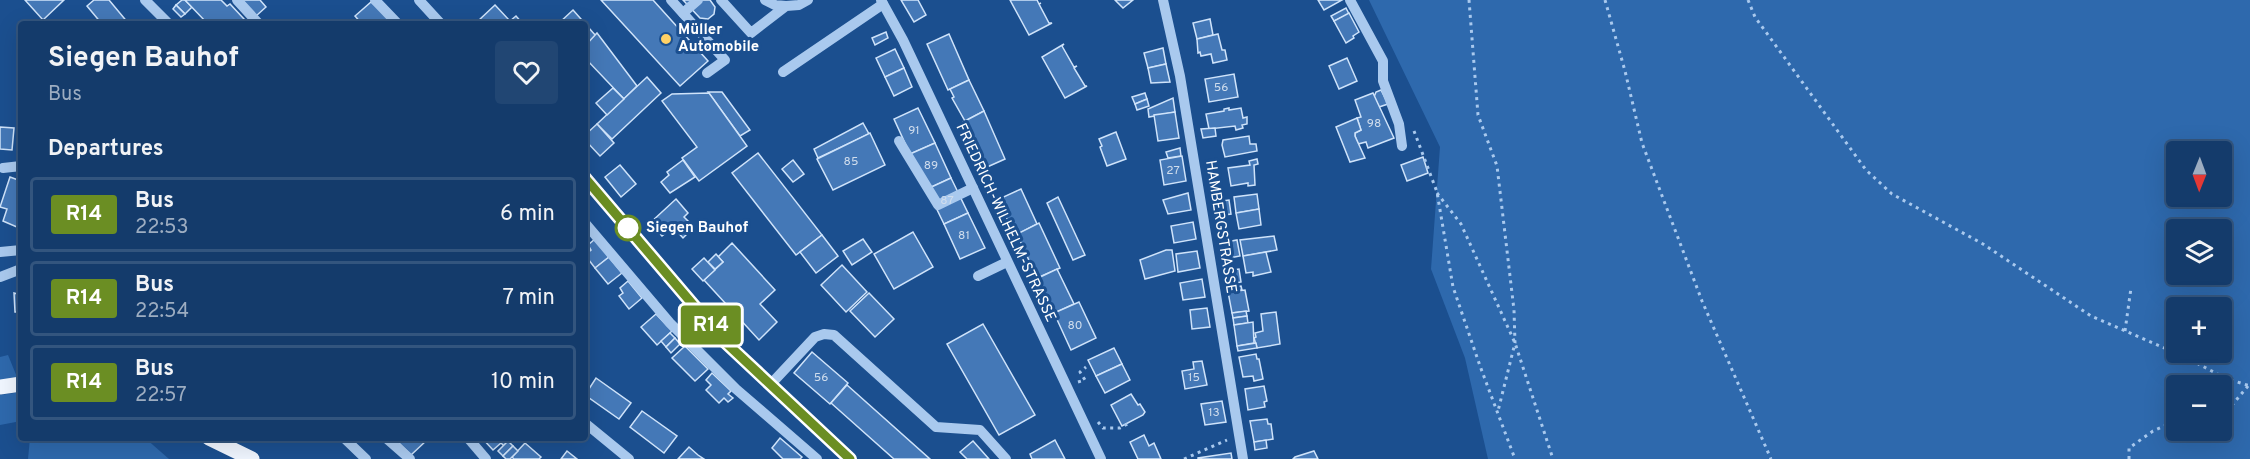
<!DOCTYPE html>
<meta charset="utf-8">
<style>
body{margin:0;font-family:Overpass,sans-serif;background:#214673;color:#f1f3f6;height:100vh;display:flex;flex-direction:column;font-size:22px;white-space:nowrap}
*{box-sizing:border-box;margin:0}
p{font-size:20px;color:#9dadc1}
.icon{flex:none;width:33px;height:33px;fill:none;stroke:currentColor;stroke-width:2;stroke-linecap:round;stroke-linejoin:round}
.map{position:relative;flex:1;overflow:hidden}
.drawer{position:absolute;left:18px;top:21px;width:570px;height:420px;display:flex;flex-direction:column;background:#143b6b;border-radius:6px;box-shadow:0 6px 24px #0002,0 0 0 2px #33557e}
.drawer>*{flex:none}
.badge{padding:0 12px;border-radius:4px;font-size:21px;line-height:39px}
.needle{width:39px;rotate:181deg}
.fabs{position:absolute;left:2166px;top:141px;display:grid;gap:12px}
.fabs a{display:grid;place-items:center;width:66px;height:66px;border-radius:6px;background:#143b6b;box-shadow:0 6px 24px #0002,0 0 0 2px #33557e;font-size:30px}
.map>.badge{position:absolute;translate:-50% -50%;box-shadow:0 0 0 3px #fff}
h2{padding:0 30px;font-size:22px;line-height:54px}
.round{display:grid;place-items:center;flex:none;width:63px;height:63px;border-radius:6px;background:#214673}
.head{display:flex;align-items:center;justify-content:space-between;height:102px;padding:0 30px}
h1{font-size:28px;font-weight:700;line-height:45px}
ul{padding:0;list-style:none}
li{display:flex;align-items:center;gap:18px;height:75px;margin:0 12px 9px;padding:0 18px;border:3px solid #33557e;border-radius:6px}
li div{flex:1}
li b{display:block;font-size:22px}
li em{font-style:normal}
li .badge{min-width:66px;font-weight:700;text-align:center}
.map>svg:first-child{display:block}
.green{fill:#2e69ad;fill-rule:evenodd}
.building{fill:#4478b7;stroke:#cfe3fa;stroke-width:1.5}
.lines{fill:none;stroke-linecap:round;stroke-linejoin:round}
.path{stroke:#a9c9ee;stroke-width:3;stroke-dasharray:3 4.5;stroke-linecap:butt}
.minor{stroke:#a9c9ee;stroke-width:10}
.major{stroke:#f0f6ff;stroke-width:15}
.line-casing{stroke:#fff;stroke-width:14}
.line{stroke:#6b8e23;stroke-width:9}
.poi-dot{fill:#ffd166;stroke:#1b4f8f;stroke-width:2}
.stop-dot{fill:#fff;stroke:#6b8e23;stroke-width:3}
.labels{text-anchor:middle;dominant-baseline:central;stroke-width:6;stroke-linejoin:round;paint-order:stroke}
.number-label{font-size:12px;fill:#d0dded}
.poi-label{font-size:15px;font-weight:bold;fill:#fff;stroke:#1b4f8f;text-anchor:start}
.street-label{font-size:15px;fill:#fff;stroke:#1b4f8f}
.stop-label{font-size:15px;font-weight:bold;fill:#fff;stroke:#1b4f8f;text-anchor:start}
</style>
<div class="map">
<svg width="2250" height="459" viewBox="0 0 2250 459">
<rect width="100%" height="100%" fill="#1b4f8f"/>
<!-- green -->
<g class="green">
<path d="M1369,0H2250V459H1488L1465,358L1431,269L1440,147ZM2176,152H2222V196H2176ZM2176,230H2222V274H2176ZM2176,308H2222V352H2176ZM2176,386H2222V430H2176Z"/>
<polygon points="8,355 19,382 0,385 0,357"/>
<polygon points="21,392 21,421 0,425 0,395"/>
<polygon points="30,438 145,438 169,459 28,459"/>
</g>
<!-- building -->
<g class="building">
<polygon points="25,0 64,0 43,20"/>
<polygon points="94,0 109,0 129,24 102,24 87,6"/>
<polygon points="182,0 185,0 192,7 185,14 176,5"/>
<polygon points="185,0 221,0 227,6 230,4 244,19 242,21 245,24 208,24"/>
<polygon points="242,0 260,0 266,7 256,16"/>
<polygon points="601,0 653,0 708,61 680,86"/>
<polygon points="683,0 710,0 715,7 714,14 708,19 700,18"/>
<polygon points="901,0 918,0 926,15 914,22"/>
<polygon points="1010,0 1037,0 1039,4 1041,3 1039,4 1049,23 1052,23 1029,35"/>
<polygon points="1115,0 1133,0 1123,8"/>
<polygon points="1318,0 1342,0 1324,10"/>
<polygon points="371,2 390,18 388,21 391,24 362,24 355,16"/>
<polygon points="176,5 185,14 181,17 173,9"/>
<polygon points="495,5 510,21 516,16 523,24 478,24 477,22"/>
<polygon points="1346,8 1349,14 1334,21 1331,16"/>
<polygon points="573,10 596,36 585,46 585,24 558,24"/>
<polygon points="1349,13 1359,32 1353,36 1354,38 1346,43 1334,21"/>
<polygon points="1210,19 1213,35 1197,39 1193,23"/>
<polygon points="886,32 888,38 875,45 872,38"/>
<polygon points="597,33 637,86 624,99 585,58 585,46"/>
<polygon points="949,34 969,80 948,90 927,44"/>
<polygon points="1218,34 1222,50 1225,50 1227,60 1213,63 1211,54 1201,56 1200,52 1198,53 1197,39"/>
<polygon points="1064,44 1062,46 1074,67 1077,66 1074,68 1085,86 1087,86 1065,98 1042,57"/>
<polygon points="1163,48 1166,64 1148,68 1144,53"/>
<polygon points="895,49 904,68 885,77 876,58"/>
<polygon points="1347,58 1357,81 1339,89 1329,66"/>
<polygon points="1166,64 1170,82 1151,83 1148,68"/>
<polygon points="904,68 912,87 894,96 885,77"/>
<polygon points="1234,74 1238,97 1209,102 1205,79"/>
<polygon points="647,77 661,93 612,139 597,124"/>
<polygon points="969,80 984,111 965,121 952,98 954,97 950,89"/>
<polygon points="613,88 624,99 607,115 596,103"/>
<polygon points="1381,90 1388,104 1379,107 1374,97 1376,92"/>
<polygon points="722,92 750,130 740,136 708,92"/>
<polygon points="709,93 747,146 699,181 682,158 697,147 662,101 672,94"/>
<polygon points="1145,93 1147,99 1135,104 1132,97"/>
<polygon points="1373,93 1394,138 1368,148 1366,142 1358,144 1355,136 1355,133 1361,130 1357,118 1361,117 1355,100"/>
<polygon points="1173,98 1175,112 1149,117 1148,109"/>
<polygon points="1147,99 1149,106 1137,110 1135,104"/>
<polygon points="918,108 935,143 910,154 894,119"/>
<polygon points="1229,108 1229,110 1241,108 1243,118 1247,117 1247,124 1242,125 1243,128 1236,130 1235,126 1209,129 1206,114 1224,111 1224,109"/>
<polygon points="984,111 1005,159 985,168 963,122"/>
<polygon points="1175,112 1179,138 1158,141 1154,115"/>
<polygon points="1357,118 1361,130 1355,133 1355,136 1365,158 1350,162 1336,127"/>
<polygon points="863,123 869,134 818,158 814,149"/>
<polygon points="597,124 614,143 600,156 585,140 585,135"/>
<polygon points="0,127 14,128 12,150 0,149"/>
<polygon points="1215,128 1216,136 1203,138 1201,129"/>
<polygon points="1116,132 1126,159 1107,166 1100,147 1102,146 1099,139"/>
<polygon points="870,133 885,165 833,190 817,159"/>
<polygon points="1249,136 1250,144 1256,144 1257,151 1225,157 1222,145 1223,140"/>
<polygon points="935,143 951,178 927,189 910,154"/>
<polygon points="1180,148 1181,156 1168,158 1166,152"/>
<polygon points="758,153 822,235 796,255 732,173"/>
<polygon points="1182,156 1186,181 1164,185 1160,160"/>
<polygon points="1423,157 1428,173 1407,181 1401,165"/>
<polygon points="1257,159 1258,164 1254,165 1255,185 1248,186 1248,183 1231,186 1228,168 1250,165 1249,161"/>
<polygon points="683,160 695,177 670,193 661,182 669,175 667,172"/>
<polygon points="793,160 804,174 793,182 782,169"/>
<polygon points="620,165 636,184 621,197 605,177"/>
<polygon points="10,177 21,181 21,227 18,226 17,229 17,227 3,221 7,209 0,207"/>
<polygon points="951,178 968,213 944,224 927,189"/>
<polygon points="1021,189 1037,224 1016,235 1005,215 1006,214 999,199"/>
<polygon points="1188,193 1191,210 1168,214 1163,200"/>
<polygon points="1257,194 1259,209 1236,213 1234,197"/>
<polygon points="1058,197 1085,255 1073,260 1047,203"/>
<polygon points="676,199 688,213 684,217 694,227 683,238 673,227 662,236 650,223"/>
<polygon points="1229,200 1231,214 1217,216 1215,202"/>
<polygon points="1259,209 1261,225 1239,229 1236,213"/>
<polygon points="968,213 985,248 960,259 944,224"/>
<polygon points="1193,222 1196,239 1174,243 1171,226"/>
<polygon points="1039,223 1060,268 1037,278 1017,234"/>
<polygon points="913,232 933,267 894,289 874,254"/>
<polygon points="822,235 838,256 816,273 800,252"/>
<polygon points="1274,236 1277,250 1243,256 1240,240"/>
<polygon points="595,239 609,257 595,268 585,255 591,250 588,245"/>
<polygon points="863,239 872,252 852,265 843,251"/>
<polygon points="1237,240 1240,256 1224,259 1221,243"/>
<polygon points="732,243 775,290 760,304 777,322 759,340 704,280 723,262 718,257"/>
<polygon points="1166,250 1172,250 1175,271 1145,279 1140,260"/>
<polygon points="1197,251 1200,268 1178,272 1176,254"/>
<polygon points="1266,252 1271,272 1253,276 1253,272 1246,273 1243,256"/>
<polygon points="716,254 723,262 715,269 708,262"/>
<polygon points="609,257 622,273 608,284 595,268"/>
<polygon points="704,258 715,270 703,281 692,269"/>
<polygon points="842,265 867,292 846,312 821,285"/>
<polygon points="1057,269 1074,304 1053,314 1036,279"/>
<polygon points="1239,269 1241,282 1227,285 1225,271"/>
<polygon points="1202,279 1205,297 1183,300 1180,283"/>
<polygon points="628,281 642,298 629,309 619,296 623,293 620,288"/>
<polygon points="1241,286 1242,290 1228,292 1228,288"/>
<polygon points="1245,290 1249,311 1232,313 1228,292"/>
<polygon points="14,293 21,295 21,312 15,312"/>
<polygon points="869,293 894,319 875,337 850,311"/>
<polygon points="1079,302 1096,338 1071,350 1054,313"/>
<polygon points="1207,308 1210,327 1192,329 1190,310"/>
<polygon points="1246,311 1247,316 1233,318 1232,313"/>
<polygon points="1276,312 1280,344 1257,348 1254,338 1256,337 1255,333 1263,331 1261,314"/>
<polygon points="656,314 672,331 657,345 641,327"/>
<polygon points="1247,316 1248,323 1234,325 1233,318"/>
<polygon points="1253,322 1254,343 1237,346 1234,325"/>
<polygon points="983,324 1035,415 999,435 947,344"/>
<polygon points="670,333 675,338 666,347 661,341"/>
<polygon points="675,338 680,344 671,353 666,347"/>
<polygon points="1256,343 1257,348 1238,351 1237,346"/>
<polygon points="685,346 708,369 695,381 672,358"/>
<polygon points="1114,348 1122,364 1096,376 1088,360"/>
<polygon points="812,352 848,383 830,404 794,373"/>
<polygon points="1256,354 1257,359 1259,359 1263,379 1254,381 1253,376 1243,377 1239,357"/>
<polygon points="1202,361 1207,385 1185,389 1182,371 1194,369 1193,362"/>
<polygon points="1122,364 1130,380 1105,393 1096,376"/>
<polygon points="712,373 731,391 728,394 733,398 728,402 724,398 719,403 706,390 711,385 706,380"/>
<polygon points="596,378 631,403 619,419 585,395"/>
<polygon points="847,385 930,459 894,459 831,403"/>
<polygon points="1264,386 1267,401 1264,402 1265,407 1248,410 1245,389"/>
<polygon points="1131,394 1138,405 1140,404 1145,412 1143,415 1122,426 1111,405"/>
<polygon points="1222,401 1226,422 1205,425 1201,404"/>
<polygon points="642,411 677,436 664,453 630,427"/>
<polygon points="1267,419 1268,424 1271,424 1273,439 1254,442 1250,421"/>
<polygon points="1144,435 1149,446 1154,443 1161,459 1138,459 1130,442"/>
<polygon points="394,438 425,438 427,440 411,455"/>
<polygon points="482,438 512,438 504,446 501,443 493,450"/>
<polygon points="780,438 802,457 800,459 783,459 772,448"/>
<polygon points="1055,440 1065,459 1032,459 1030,454"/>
<polygon points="1266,440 1267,448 1255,450 1254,442"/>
<polygon points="508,441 513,446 503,456 498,451"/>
<polygon points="973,441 989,459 967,459 960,452"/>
<polygon points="525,443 541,457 539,459 514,459 512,457"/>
<polygon points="513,446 518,451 510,459 506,459 503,456"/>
<polygon points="689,447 698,455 704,459 678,459"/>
<polygon points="567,451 577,459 561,459"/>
<polygon points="1314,451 1318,459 1293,459 1295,457"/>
<polygon points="1231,453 1232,459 1198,459 1198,458"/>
</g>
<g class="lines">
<!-- path -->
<g class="path">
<polyline points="1469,0 1478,115 1497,166 1514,310 1515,343 1498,411"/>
<polyline points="1605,0 1625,71 1642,143 1702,301 1771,459"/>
<polyline points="1748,0 1755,17 1866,170 1892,194 1983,244 2091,316 2187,358 2225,378 2250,386"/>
<polyline points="1414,131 1437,192 1453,287 1480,366 1515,459"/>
<polyline points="1437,193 1461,224 1515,343 1553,459"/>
<polyline points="2125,331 2131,288"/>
<polyline points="1078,382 1085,380 1080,372 1086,367"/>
<polyline points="2222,417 2248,386"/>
<polyline points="1098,422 1103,428 1120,428 1131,422"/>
<polyline points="1184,459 1227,440"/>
<polyline points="2129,459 2129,448 2153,431 2176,421"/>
</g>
<!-- minor -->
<g class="minor">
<polyline points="145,0 169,24"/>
<polyline points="237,0 259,24"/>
<polyline points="375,0 398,24"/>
<polyline points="419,0 441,24"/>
<polyline points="671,0 725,60 707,73"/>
<polyline points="721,0 751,33 786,6 799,5 808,0"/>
<polyline points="765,0 775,5 786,6"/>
<polyline points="881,0 903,40 1101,459"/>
<polyline points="1163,0 1180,76 1243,459"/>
<polyline points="1350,0 1383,61 1383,81 1399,124 1402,146"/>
<polyline points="683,13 698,0"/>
<polyline points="783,72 883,4"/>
<polyline points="899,141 938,205 973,188"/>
<polyline points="3,168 21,166"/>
<polyline points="585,178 725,341 850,459"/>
<polyline points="585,223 670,323 736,389 817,459"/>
<polyline points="0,252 21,250"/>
<polyline points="978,276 1007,262"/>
<polyline points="0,277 21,269"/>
<polyline points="770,385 815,337 824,334 834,335 936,427 980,430 1006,459"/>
<polyline points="585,423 629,459"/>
<polyline points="344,438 366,459"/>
<polyline points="386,438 410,459"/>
<polyline points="468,438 486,459"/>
</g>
<!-- major -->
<g class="major">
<polyline points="0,387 21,384"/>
<polyline points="209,438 252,459"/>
</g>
</g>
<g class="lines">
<defs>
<polyline id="line" points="585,178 724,341 850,459"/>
</defs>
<!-- line casing -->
<use href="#line" class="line-casing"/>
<!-- line -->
<use href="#line" class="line"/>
</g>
<!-- markers -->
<circle class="poi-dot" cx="666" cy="39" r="6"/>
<circle class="stop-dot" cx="628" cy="228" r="12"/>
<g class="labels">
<!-- number labels -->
<g class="number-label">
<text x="1221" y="88">56</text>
<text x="1374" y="124">98</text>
<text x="914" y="131">91</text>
<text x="851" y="162">85</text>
<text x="931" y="166">89</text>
<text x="1173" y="171">27</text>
<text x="947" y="201">87</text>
<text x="964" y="236">81</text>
<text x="1075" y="326">80</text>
<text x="821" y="378">56</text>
<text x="1194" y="378">15</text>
<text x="1214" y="413">13</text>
</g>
<!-- poi labels -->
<g class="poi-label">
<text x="678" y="30">Müller<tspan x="678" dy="17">Automobile</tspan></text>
</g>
<!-- street labels -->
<g class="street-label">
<text transform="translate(1005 223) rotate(65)">FRIEDRICH-WILHELM-STRASSE</text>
<text transform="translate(1220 227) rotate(81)">HAMBERGSTRASSE</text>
</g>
<!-- stop labels -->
<g class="stop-label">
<text x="646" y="228">Siegen Bauhof</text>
</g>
</g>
</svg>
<div class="fabs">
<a><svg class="needle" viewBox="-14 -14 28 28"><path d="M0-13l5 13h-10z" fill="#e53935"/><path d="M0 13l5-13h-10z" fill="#9dadc1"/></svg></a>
<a><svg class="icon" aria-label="layers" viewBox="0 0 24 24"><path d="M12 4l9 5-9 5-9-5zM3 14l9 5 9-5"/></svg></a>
<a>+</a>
<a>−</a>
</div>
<b class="badge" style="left:711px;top:325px;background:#6b8e23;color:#fff">R14</b>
<section class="drawer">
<div class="head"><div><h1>Siegen Bauhof</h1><p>Bus</p></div><a class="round"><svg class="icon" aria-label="heart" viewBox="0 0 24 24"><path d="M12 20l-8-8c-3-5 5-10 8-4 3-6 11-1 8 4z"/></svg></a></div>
<h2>Departures</h2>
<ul>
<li><span class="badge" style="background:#6b8e23;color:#fff">R14</span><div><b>Bus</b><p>22:53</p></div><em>6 min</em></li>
<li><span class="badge" style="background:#6b8e23;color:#fff">R14</span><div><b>Bus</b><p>22:54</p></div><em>7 min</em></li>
<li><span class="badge" style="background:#6b8e23;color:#fff">R14</span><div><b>Bus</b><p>22:57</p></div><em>10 min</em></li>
</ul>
</section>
</div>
